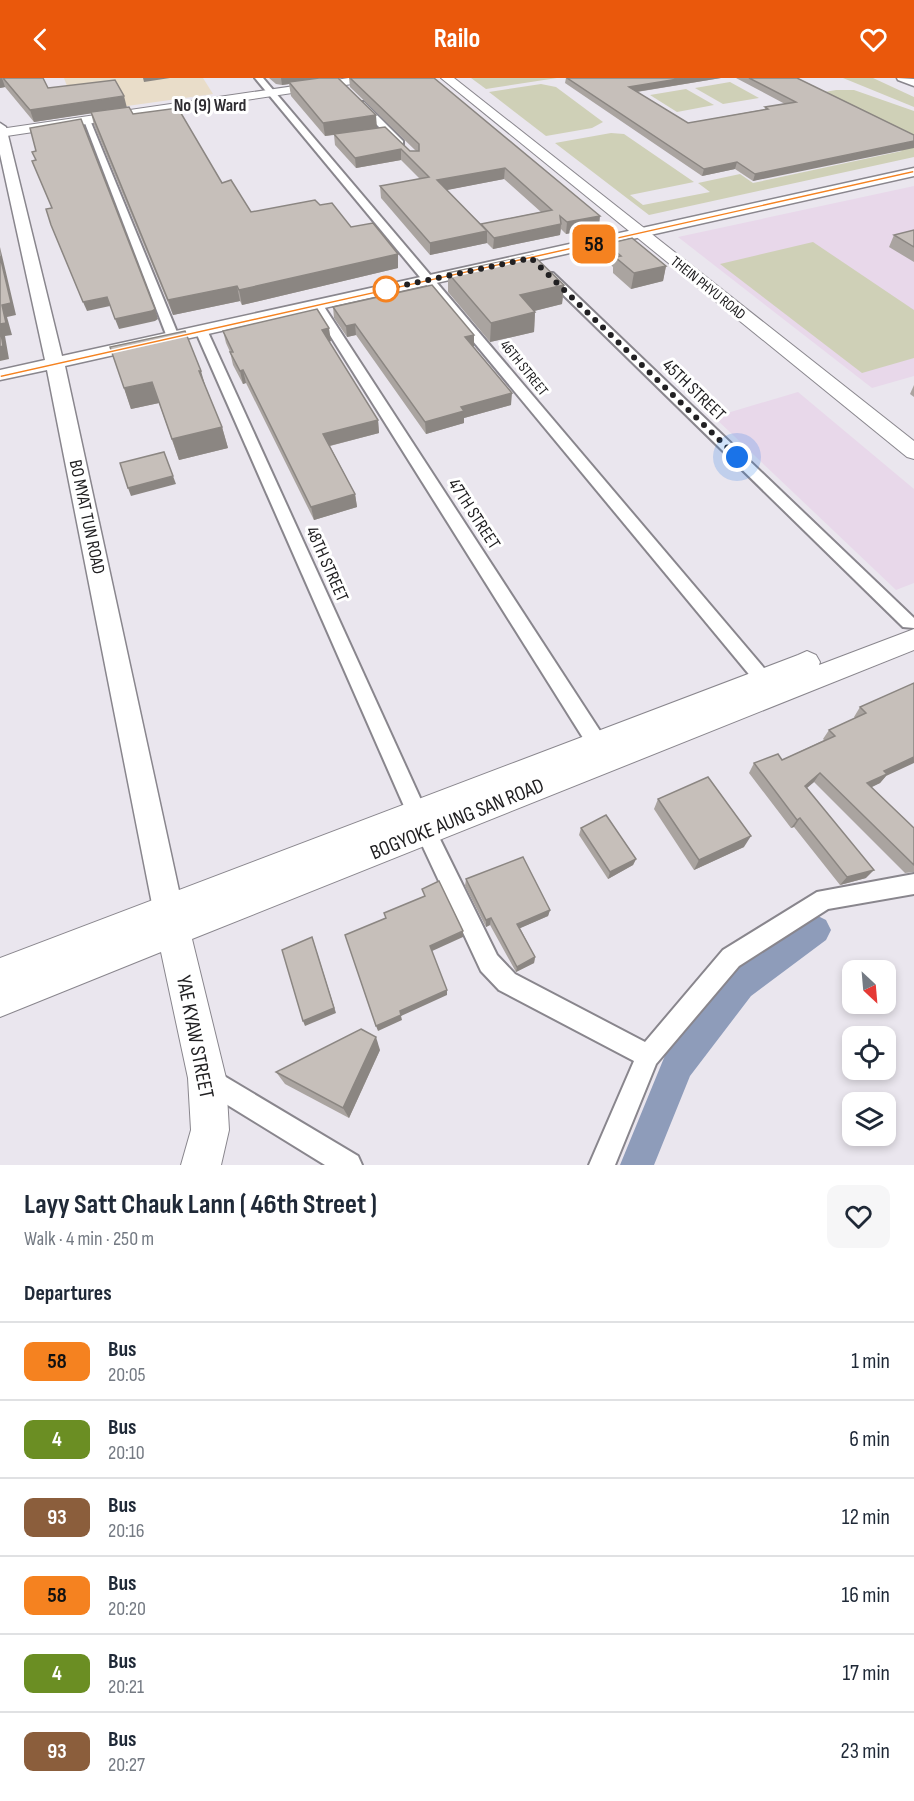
<!DOCTYPE html>
<meta charset="utf-8">
<style>
body{margin:0;font-family:"Sofia Sans Condensed",sans-serif;background:#f6f6f7;color:#1f2937;height:100vh;display:flex;flex-direction:column;font-size:22px;white-space:nowrap}
*{box-sizing:border-box;margin:0}
p{font-size:20px;color:#747a83}
.icon{flex:none;width:33px;height:33px;fill:none;stroke:currentColor;stroke-width:2;stroke-linecap:round;stroke-linejoin:round}
.map{position:relative;height:1087px;overflow:hidden}
.panel{display:flex;flex-direction:column;background:#fff;flex:1}
.panel>*{flex:none}
.badge{padding:0 12px;border-radius:9px;font-size:21px;line-height:39px}
.needle{width:39px;rotate:154deg}
.controls{position:absolute;left:842px;top:882px;display:grid;gap:12px}
.controls a{display:grid;place-items:center;width:54px;height:54px;border-radius:12px;background:#fff;box-shadow:0 3px 9px #0003;font-size:30px}
.you{position:absolute;width:30px;height:30px;margin:-15px;border:4px solid #fff;border-radius:50%;background:#1a73e8;box-shadow:0 0 0 9px #1a73e833}
.map>.badge{position:absolute;translate:-50% -50%;box-shadow:0 0 0 3px #fff}
h2{padding:0 24px;font-size:22px;line-height:54px}
.round{display:grid;place-items:center;flex:none;width:63px;height:63px;border-radius:12px;background:#f6f6f7}
.summary{display:flex;align-items:center;justify-content:space-between;height:102px;padding:0 24px}
h1{font-size:28px;font-weight:700;line-height:45px}
ul{padding:0;list-style:none}
li{display:flex;align-items:center;gap:18px;height:78px;padding:0 24px;border-top:2px solid #e0e1e3}
li div{flex:1}
li b{display:block;font-size:22px}
li em{font-style:normal}
li .badge{min-width:66px;font-weight:700;text-align:center}
header{display:flex;justify-content:space-between;align-items:center;height:78px;padding:0 24px;background:#ea580c;color:#fff;font-size:27px;font-weight:700}
.map>svg:first-child{display:block}
.industrial{fill:#e9ddc9}
.education{fill:#e8d8ea}
.green{fill:#cfd0b7}
.lines{fill:none;stroke-linecap:round;stroke-linejoin:round}
.canal{fill:#8e9cba;fill-rule:evenodd}
.minor-casing{stroke:#89868d;stroke-width:4}
.secondary-casing{stroke:#89868d;stroke-width:3}
.primary-casing{stroke:#89868d;stroke-width:2}
.minor{fill:#fff;fill-rule:evenodd}
.secondary{fill:#fff;fill-rule:evenodd}
.primary{fill:#fff;fill-rule:evenodd}
.wall{fill:#aaa4a0;fill-rule:evenodd}
.shaded-wall{fill:#8b8682}
.building{fill:#c6bfba;stroke:#8b8682;stroke-width:1.5}
.line{fill:#f58220;stroke:#fff;stroke-width:1.5}
.walk{stroke:#212022;stroke-width:6;stroke-dasharray:0 10.8}
.stop-dot{fill:#fff;stroke:#f58220;stroke-width:3}
.labels{text-anchor:middle;dominant-baseline:central;stroke-width:6;stroke-linejoin:round;paint-order:stroke}
.far-street-label{font-size:15px;fill:#212022;stroke:#fff}
.far-quarter-label{font-size:18px;font-weight:bold;fill:#2f2d32;stroke:#fff}
.street-label{font-size:18px;fill:#212022;stroke:#fff}
.near-street-label{font-size:21px;fill:#212022;stroke:#fff}
</style>
<header><svg class="icon" aria-label="back" viewBox="0 0 24 24"><path d="M15 5l-7 7 7 7"/></svg>Railo<svg class="icon" aria-label="heart" viewBox="0 0 24 24"><path d="M12 20l-8-8c-3-5 5-10 8-4 3-6 11-1 8 4z"/></svg></header>
<div class="map">
<svg width="914" height="1087" viewBox="0 0 914 1087">
<rect width="100%" height="100%" fill="#eae6ee"/>
<!-- industrial -->
<polygon class="industrial" points="64,0 203,0 213,16 77,35"/>
<!-- education -->
<g class="education">
<polygon points="914,108 914,298 872,310 678,159"/>
<polygon points="798,314 914,411 914,505 896,512 714,339"/>
</g>
<!-- green -->
<g class="green">
<polygon points="471,0 557,0 486,11"/>
<polygon points="843,0 873,0 914,19 914,29"/>
<polygon points="730,4 759,20 723,26 695,10"/>
<polygon points="541,6 556,9 603,44 592,50 546,58 489,14"/>
<polygon points="686,11 714,27 677,34 650,17"/>
<polygon points="836,12 854,12 914,33 914,57 819,15"/>
<polygon points="611,55 624,56 694,104 630,117 643,127 710,114 698,105 740,96 753,105 902,73 890,66 914,61 914,79 649,137 555,65"/>
<polygon points="813,164 914,232 914,280 862,295 720,186"/>
</g>
<g class="lines">
<!-- canal -->
<polygon class="canal" points="816,837 826,842 831,852 826,862 751,918 690,998 654,1087 620,1087 666,975 729,896 806,842"/>
<defs>
<g id="minor">
<polygon points="255,0 263,0 769,596 772,601 769,606 763,608 757,606"/>
<polygon points="358,24 364,24 403,63 403,67 397,67 358,28"/>
<polygon points="83,40 90,42 179,259 177,261 167,259"/>
<polygon points="545,195 553,195 914,540 914,550 903,549 545,199"/>
<polygon points="313,225 323,227 604,659 606,665 604,671 597,673 590,671 311,227"/>
<polygon points="201,249 207,252 427,735 424,741 417,744 410,741 407,735 195,252"/>
<polygon points="426,745 433,747 497,877 515,896 645,964 723,872 817,814 914,796 914,816 828,831 739,888 656,986 615,1087 589,1087 634,983 499,912 481,893 416,754 419,747"/>
<polygon points="209,989 358,1078 362,1087 325,1087 200,1010 197,1001 200,992"/>
</g>
<g id="secondary">
<polygon points="897,0 914,1 914,8 898,2"/>
<polygon points="0,45 6,49 62,278 914,90 914,98 65,288 183,831 179,842 168,846 157,842 153,831 47,292 0,302 0,292 45,282 0,76"/>
</g>
<g id="primary">
<polygon points="349,0 378,0 372,3 0,59 0,51"/>
<polygon points="441,0 454,0 914,363 914,381 907,379"/>
<polygon points="914,551 914,572 192,861 226,1000 229,1052 221,1087 181,1087 191,1052 188,1000 161,874 0,939 0,880 798,577 807,573 816,577 820,584 819,587"/>
</g>
</defs>
<!-- minor casing -->
<use href="#minor" class="minor-casing"/>
<!-- secondary casing -->
<use href="#secondary" class="secondary-casing"/>
<!-- primary casing -->
<use href="#primary" class="primary-casing"/>
<!-- minor -->
<use href="#minor" class="minor"/>
<!-- secondary -->
<use href="#secondary" class="secondary"/>
<!-- primary -->
<use href="#primary" class="primary"/>
</g>
<!-- wall -->
<g class="wall">
<polygon points="0,0 43,0 48,10 127,29 133,36 222,105 251,134 320,127 351,149 398,176 398,190 242,227 240,223 173,237 94,47 91,35 34,44 5,9 0,10"/>
<path d="M269,0H338L377,50L410,73H416L350,9L349,0H434L599,149L566,156L561,151L560,157L493,171L487,165L430,177L381,120L380,108L420,101L401,82L356,90L335,67L334,57L325,58L291,18L289,6L282,7L276,6ZM504,101L541,134L481,146L446,112Z"/>
<polygon points="566,0 721,0 637,14 688,45 765,31 765,29 785,26 736,0 797,0 914,57 753,103 735,91 702,98 565,5"/>
<polygon points="914,152 914,184 889,169 894,157"/>
<polygon points="607,166 666,188 663,203 631,211 613,195 613,189 605,181"/>
<polygon points="448,195 564,207 562,226 534,233 535,234 534,254 490,264 448,214"/>
<polygon points="333,229 474,257 474,268 473,269 511,327 464,340 464,345 426,356 356,257 347,259 334,240"/>
<polygon points="223,253 331,263 329,264 378,342 379,355 330,368 355,416 357,429 314,442 246,305 243,306 233,287 230,274 226,265"/>
<polygon points="914,307 914,319 910,316"/>
<polygon points="205,309 222,349 228,370 179,382 159,325 131,331 124,310"/>
<polygon points="914,605 886,698 880,705 871,709 914,750 914,794 905,795 814,704 806,710 866,800 840,807 794,749 791,750 749,695 754,685 782,682 824,662 823,661 829,652 855,640 854,639 860,629"/>
<polygon points="658,721 744,769 694,792 654,731"/>
<polygon points="581,750 636,781 633,787 608,801 579,757"/>
<polygon points="466,801 550,832 548,838 520,850 535,879 534,885 516,894 490,847 486,849 465,808"/>
<polygon points="380,972 349,1040 285,1006 276,994"/>
</g>
<!-- shaded-wall -->
<g class="shaded-wall">
<polygon points="0,0 2,0 5,9 0,10"/>
<polygon points="143,0 170,0 144,4"/>
<polygon points="281,0 333,0 289,4 289,6 282,7"/>
<polygon points="684,0 721,0 629,15 629,9"/>
<polygon points="124,18 127,30 34,44 30,32"/>
<polygon points="376,37 377,50 325,58 323,45"/>
<polygon points="914,63 914,70 753,103 755,96"/>
<polygon points="401,71 401,82 356,90 355,80"/>
<polygon points="737,84 735,91 702,98 704,91"/>
<polygon points="505,90 504,101 437,114 437,102"/>
<polygon points="600,138 599,149 566,156 567,144"/>
<polygon points="561,146 560,157 493,171 494,160"/>
<polygon points="487,153 487,165 430,177 430,165"/>
<polygon points="0,169 16,237 7,239 12,257 5,258 9,281 0,283 0,246 2,227"/>
<polygon points="398,176 398,190 242,227 239,212"/>
<polygon points="666,188 663,203 631,211 634,195"/>
<polygon points="564,207 562,226 518,237 520,217"/>
<polygon points="237,208 240,223 173,237 168,222"/>
<polygon points="107,219 110,228 87,233 83,224"/>
<polygon points="155,231 158,241 155,243 119,251 115,241"/>
<polygon points="535,234 534,254 490,264 491,245"/>
<polygon points="355,246 356,257 347,259 346,248"/>
<polygon points="329,250 331,263 324,265 322,252"/>
<polygon points="474,257 474,268 464,271 465,259"/>
<polygon points="243,292 246,305 243,306 240,293"/>
<polygon points="199,293 201,293 207,314"/>
<polygon points="152,304 159,325 131,331 124,310"/>
<polygon points="512,315 511,327 464,340 464,345 426,356 425,344 461,329"/>
<polygon points="378,342 379,355 325,369 323,356"/>
<polygon points="222,349 228,370 179,382 172,361"/>
<polygon points="173,398 176,406 131,418 128,410"/>
<polygon points="355,416 357,429 314,442 311,429"/>
<polygon points="914,679 914,685 886,698 880,705 860,715 867,705 884,693"/>
<polygon points="820,695 814,704 799,717 805,708"/>
<polygon points="800,740 794,749 791,750 797,742"/>
<polygon points="751,758 744,769 694,792 699,782"/>
<polygon points="636,781 633,787 608,801 610,794"/>
<polygon points="874,792 866,800 840,807 847,799"/>
<polygon points="550,832 548,838 516,852 517,846"/>
<polygon points="491,840 490,847 486,849 486,842"/>
<polygon points="463,853 463,859 430,874 430,868"/>
<polygon points="314,865 336,935 305,948 303,943"/>
<polygon points="535,879 534,885 516,894 517,889"/>
<polygon points="447,912 447,917 401,938 402,942 378,953 376,948 400,933"/>
<polygon points="376,959 380,972 349,1040 343,1030"/>
</g>
<!-- building -->
<g class="building">
<polygon points="3,0 43,0 48,10 115,2 124,18 30,32"/>
<polygon points="319,0 338,0 376,37 323,45 289,4"/>
<polygon points="350,0 434,0 600,138 567,144 560,138 561,146 494,160 481,146 552,132 505,90 437,102 487,153 430,165 380,108 429,99 401,71 355,80 334,56 385,49 410,73 419,73 419,66"/>
<polygon points="567,0 684,0 629,9 688,45 768,31 765,29 796,24 749,0 797,0 914,57 914,63 755,96 737,84 704,91"/>
<polygon points="129,29 133,36 178,30 222,105 231,102 251,134 315,122 320,127 332,125 351,149 373,145 398,176 239,212 237,208 168,222 91,34"/>
<polygon points="81,41 155,231 152,233 115,241 107,219 83,224 51,147 46,131 52,130 32,83 36,82 32,74 36,73 30,50"/>
<polygon points="914,152 914,169 894,157"/>
<polygon points="632,160 666,188 634,195 615,179 621,178 607,166"/>
<polygon points="533,177 564,207 520,217 535,234 491,245 448,195"/>
<polygon points="0,178 11,225 2,227 6,245 0,246"/>
<polygon points="432,207 474,257 465,259 512,315 461,329 464,333 425,344 355,246 346,248 333,229"/>
<polygon points="317,231 329,250 322,252 378,342 323,356 355,416 311,429 243,292 240,293 230,274 233,274 223,253"/>
<polygon points="0,249 3,268 0,269"/>
<polygon points="185,253 201,293 199,293 222,349 172,361 152,304 124,310 110,269"/>
<polygon points="164,374 173,398 128,410 120,385"/>
<polygon points="914,605 914,679 884,693 887,696 867,705 914,750 914,787 820,695 805,708 874,792 847,799 800,740 797,742 754,685 778,676 782,682 835,658 829,652 866,635 860,629"/>
<polygon points="708,699 751,758 699,782 658,721"/>
<polygon points="606,737 636,781 610,794 581,750"/>
<polygon points="523,779 550,832 517,846 535,879 517,889 491,840 486,842 466,801"/>
<polygon points="439,803 463,853 430,868 447,912 400,933 401,937 376,948 345,857 386,840 384,835 425,818 422,811"/>
<polygon points="312,859 334,930 303,943 282,872"/>
<polygon points="361,951 376,959 343,1030 276,994"/>
</g>
<!-- line -->
<polygon class="line" points="914,92 914,95 0,300 0,297"/>
<g class="lines">
<!-- walk -->
<polyline class="walk" points="386,211 531,180 737,379"/>
</g>
<!-- markers -->
<circle class="stop-dot" cx="386" cy="211" r="12"/>
<g class="labels">
<!-- far-street labels -->
<g class="far-street-label">
<text transform="translate(708 210) rotate(39)">THEIN PHYU ROAD</text>
<text transform="translate(524 290) rotate(51)">46TH STREET</text>
</g>
<!-- far-quarter labels -->
<g class="far-quarter-label">
<text x="210" y="27">No (9) Ward</text>
</g>
<!-- street labels -->
<g class="street-label">
<text transform="translate(694 312) rotate(44)">45TH STREET</text>
<text transform="translate(474 436) rotate(57)">47TH STREET</text>
<text transform="translate(87 439) rotate(78)">BO MYAT TUN ROAD</text>
<text transform="translate(327 486) rotate(66)">48TH STREET</text>
</g>
<!-- near-street labels -->
<g class="near-street-label">
<text transform="translate(457 741) rotate(-22)">BOGYOKE AUNG SAN ROAD</text>
<text transform="translate(195 959) rotate(79)">YAE KYAW STREET</text>
</g>
</g>
</svg>
<div class="controls">
<a><svg class="needle" viewBox="-14 -14 28 28"><path d="M0-13l5 13h-10z" fill="#e53935"/><path d="M0 13l5-13h-10z" fill="#747a83"/></svg></a>
<a><svg class="icon" aria-label="locate" viewBox="0 0 24 24"><circle cx="12" cy="12" r="6"/><path d="M12 2v4M12 18v4M2 12h4M18 12h4"/></svg></a>
<a><svg class="icon" aria-label="layers" viewBox="0 0 24 24"><path d="M12 4l9 5-9 5-9-5zM3 14l9 5 9-5"/></svg></a>
</div>
<div class="you" style="left:737px;top:379px"></div>
<b class="badge" style="left:594px;top:166px;background:#f58220;color:#111">58</b>
</div>
<section class="panel">
<div class="summary"><div><h1>Layy Satt Chauk Lann ( 46th Street )</h1><p>Walk · 4 min · 250 m</p></div><a class="round"><svg class="icon" aria-label="heart" viewBox="0 0 24 24"><path d="M12 20l-8-8c-3-5 5-10 8-4 3-6 11-1 8 4z"/></svg></a></div>
<h2>Departures</h2>
<ul>
<li><span class="badge" style="background:#f58220;color:#111">58</span><div><b>Bus</b><p>20:05</p></div><em>1 min</em></li>
<li><span class="badge" style="background:#6b8e23;color:#fff">4</span><div><b>Bus</b><p>20:10</p></div><em>6 min</em></li>
<li><span class="badge" style="background:#8b5e3c;color:#fff">93</span><div><b>Bus</b><p>20:16</p></div><em>12 min</em></li>
<li><span class="badge" style="background:#f58220;color:#111">58</span><div><b>Bus</b><p>20:20</p></div><em>16 min</em></li>
<li><span class="badge" style="background:#6b8e23;color:#fff">4</span><div><b>Bus</b><p>20:21</p></div><em>17 min</em></li>
<li><span class="badge" style="background:#8b5e3c;color:#fff">93</span><div><b>Bus</b><p>20:27</p></div><em>23 min</em></li>
</ul>
</section>
